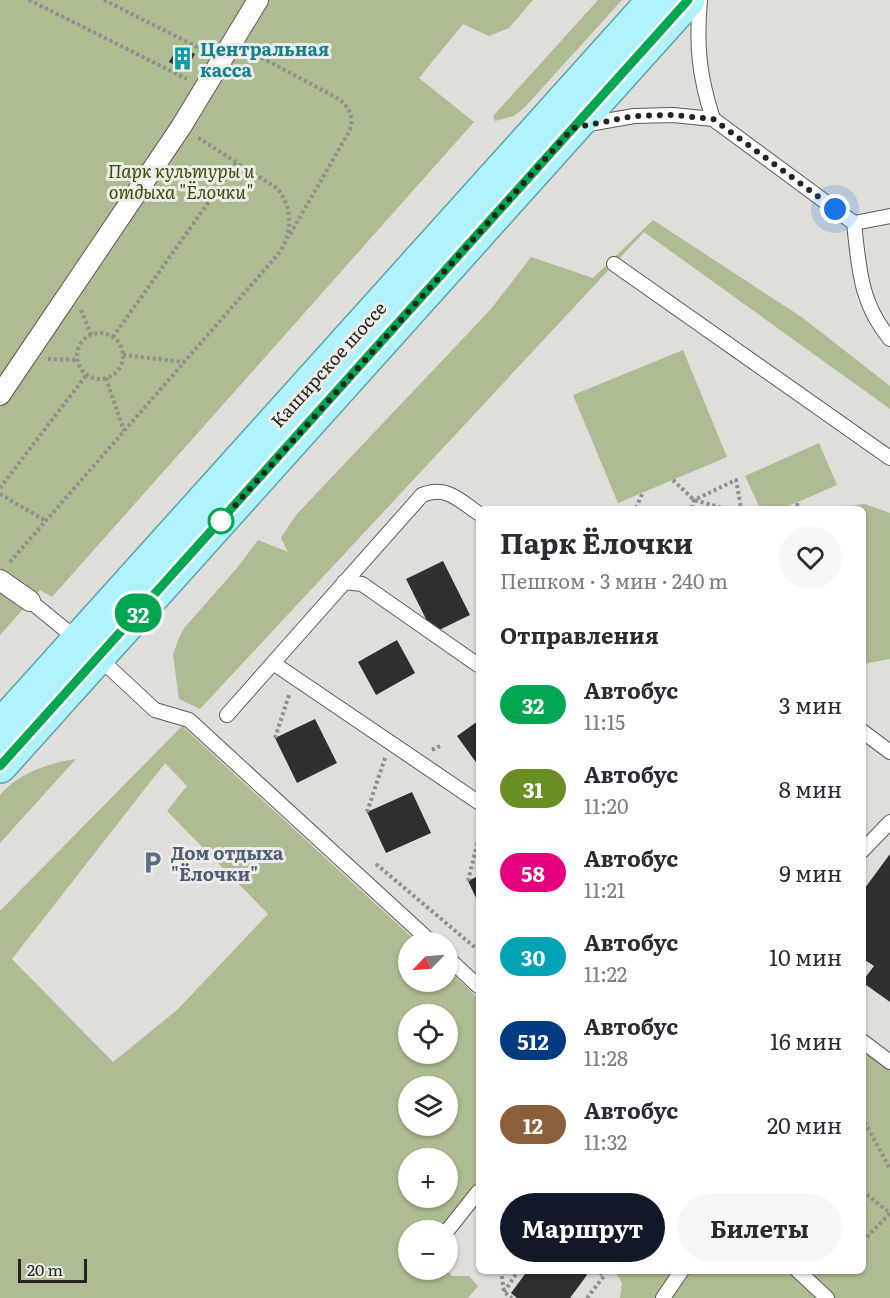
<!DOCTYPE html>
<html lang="ru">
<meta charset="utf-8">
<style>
body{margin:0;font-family:Literata,serif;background:#f7f7f7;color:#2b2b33;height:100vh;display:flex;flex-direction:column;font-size:22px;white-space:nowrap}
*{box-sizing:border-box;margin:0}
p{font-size:20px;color:#7c7c81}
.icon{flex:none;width:33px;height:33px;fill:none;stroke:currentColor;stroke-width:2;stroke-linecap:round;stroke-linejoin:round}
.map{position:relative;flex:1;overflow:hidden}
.side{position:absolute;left:476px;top:506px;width:390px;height:768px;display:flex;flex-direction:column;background:#fff;border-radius:9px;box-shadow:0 2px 4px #0004}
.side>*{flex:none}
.badge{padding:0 12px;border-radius:20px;font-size:21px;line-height:39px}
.needle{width:39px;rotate:245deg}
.fabs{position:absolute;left:398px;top:932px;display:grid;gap:12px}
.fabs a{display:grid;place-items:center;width:60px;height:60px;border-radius:50%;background:#fff;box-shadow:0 2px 4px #0004;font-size:30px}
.scale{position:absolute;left:18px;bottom:15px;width:69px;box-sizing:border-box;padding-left:6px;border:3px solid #242423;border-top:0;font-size:16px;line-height:21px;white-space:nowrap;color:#242423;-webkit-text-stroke:4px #ecece8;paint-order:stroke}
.you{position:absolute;width:30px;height:30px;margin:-15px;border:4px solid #fff;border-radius:50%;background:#1a73e8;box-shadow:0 0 0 9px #1a73e833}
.map>.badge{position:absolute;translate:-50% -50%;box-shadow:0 0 0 3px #fff}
h2{padding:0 24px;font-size:22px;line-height:54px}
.round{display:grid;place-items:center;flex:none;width:63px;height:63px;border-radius:32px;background:#f7f7f7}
.summary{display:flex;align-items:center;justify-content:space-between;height:102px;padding:0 24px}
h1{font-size:28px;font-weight:700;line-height:45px}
.cta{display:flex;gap:12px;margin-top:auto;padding:12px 24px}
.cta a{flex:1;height:69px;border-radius:36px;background:#111827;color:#fff;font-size:24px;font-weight:700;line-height:69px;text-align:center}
.cta a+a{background:#f7f7f7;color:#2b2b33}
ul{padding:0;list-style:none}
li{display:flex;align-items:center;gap:18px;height:84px;padding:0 24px}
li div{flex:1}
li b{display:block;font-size:22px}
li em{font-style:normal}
li .badge{min-width:66px;font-weight:700;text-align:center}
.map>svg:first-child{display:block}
.green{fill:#adbc93;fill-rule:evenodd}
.building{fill:#302e2f}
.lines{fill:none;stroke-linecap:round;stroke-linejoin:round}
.service-casing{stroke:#5b5b58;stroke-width:16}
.pedestrian-casing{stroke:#5b5b58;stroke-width:22}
.primary-casing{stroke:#5da4ad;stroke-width:36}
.path{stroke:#908f8d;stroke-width:4;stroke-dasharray:3 3;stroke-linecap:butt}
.service{stroke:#fff;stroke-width:14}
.pedestrian{stroke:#fff;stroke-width:20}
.primary{stroke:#b0f2fa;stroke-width:33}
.line-casing{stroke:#fff;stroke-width:14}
.line{stroke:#00a651;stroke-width:9}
.walk{stroke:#242423;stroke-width:6;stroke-dasharray:0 10.8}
.stop-dot{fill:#fff;stroke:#00a651;stroke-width:3}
.labels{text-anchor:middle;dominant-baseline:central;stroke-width:6;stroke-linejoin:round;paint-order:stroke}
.culture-label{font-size:18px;font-weight:bold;fill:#0d838f;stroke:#ecece8;text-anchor:start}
.park-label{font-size:18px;font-style:italic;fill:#3a4c04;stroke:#ecece8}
.street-label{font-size:18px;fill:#242423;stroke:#ecece8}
.service-label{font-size:18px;font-weight:bold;fill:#4e5e75;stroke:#ecece8;text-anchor:start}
</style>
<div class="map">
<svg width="890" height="1298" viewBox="0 0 890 1298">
<rect width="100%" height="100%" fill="#dfdedb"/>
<!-- green -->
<g class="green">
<polygon points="0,0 533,0 509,28 489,36 463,24 419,78 474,122 52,597 40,590 0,635"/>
<polygon points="598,0 622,0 525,107 514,116 495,121 493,116"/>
<polygon points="653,220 803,318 890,386 890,409 644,232 200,709 179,699 173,655 178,640 184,628 237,568 258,540 288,552 281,538 296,515 491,309 531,257 593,278"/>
<polygon points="683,350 727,457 618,503 573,395"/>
<polygon points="819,443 837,485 784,508 760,508 745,476"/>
<polygon points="865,504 890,513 890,659 863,664 862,508 828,508"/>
<path d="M182,726L417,942H408V981H447V969L478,998V1193L446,1230H408V1269H444L452,1276H469L478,1286L468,1298H0V911ZM165,763L187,786L167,811L268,914L177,1010L113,1062L12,959ZM408,1014H447V1053H408ZM408,1086H447V1125H408ZM408,1158H447V1197H408Z"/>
<path d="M76,759L0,843V795C18,773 49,763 76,759Z"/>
<polygon points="863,1049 890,1070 890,1298 620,1298 622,1283 615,1271 862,1270"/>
</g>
<!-- building -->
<g class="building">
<polygon points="178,46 195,54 186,71 169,62"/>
<polygon points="443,561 470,615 433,633 406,579"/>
<polygon points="397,640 415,673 376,695 358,662"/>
<polygon points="315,719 337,763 297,783 275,738"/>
<polygon points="478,721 478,765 457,736"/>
<polygon points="412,792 431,833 386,853 367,812"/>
<polygon points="890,854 890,1002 862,982 874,966 862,958 862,892"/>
<polygon points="478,876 478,902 468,881"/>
<polygon points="528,1270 581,1270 587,1275 570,1298 517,1298 511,1293"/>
</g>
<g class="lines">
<defs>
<g id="service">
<path d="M700,0C696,45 699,76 713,119"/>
<path d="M583,125L634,116L673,115L713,119L854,223C859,268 860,303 890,339"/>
<polyline points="854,223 890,216"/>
<polyline points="614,264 890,458"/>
<path d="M478,513C459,500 446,485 422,495L273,663L478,802"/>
<polyline points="344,582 362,584 478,665"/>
<polyline points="30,601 79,641"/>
<polyline points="98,657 155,710 189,720 431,942"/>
<polyline points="227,715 273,663"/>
<polyline points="862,731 890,752"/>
<polyline points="862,851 890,822"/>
<polyline points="447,957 478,986"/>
<polyline points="862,1041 890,1062"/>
<polyline points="447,1231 478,1192"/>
<polyline points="797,1270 827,1298"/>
<polyline points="663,1298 682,1270"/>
</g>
<g id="pedestrian">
<polyline points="0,395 181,127 258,0"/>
<polyline points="0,580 30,601"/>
</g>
<g id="primary">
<polyline points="0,727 654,0"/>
<polyline points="0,766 688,0"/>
</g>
</defs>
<!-- service casing -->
<use href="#service" class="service-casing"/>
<!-- pedestrian casing -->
<use href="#pedestrian" class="pedestrian-casing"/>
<!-- primary casing -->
<use href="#primary" class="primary-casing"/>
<!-- path -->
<g class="path">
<polyline points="29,0 187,79"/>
<polyline points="104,0 203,50"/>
<path d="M251,52L339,99C349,107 354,117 350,130L288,238"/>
<polyline points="81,310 91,335"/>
<circle cx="100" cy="356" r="23"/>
<polyline points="113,337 237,162"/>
<polyline points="123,355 184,362"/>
<polyline points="48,359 78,360"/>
<polyline points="106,378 124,431"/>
<polyline points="673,480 694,500 723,508"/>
<polyline points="0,488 87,374"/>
<polyline points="0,494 46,521"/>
<polyline points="797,503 798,508"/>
<polyline points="636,508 643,492"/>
<polyline points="692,508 694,500 736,480 741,508"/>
<polyline points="759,508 760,508"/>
<path d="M10,562L280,252C292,232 293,209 278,189L197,137"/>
<polyline points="275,738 289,695"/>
<polyline points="432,750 442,745"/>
<polyline points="367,812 385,758"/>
<polyline points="376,864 478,950"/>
<polyline points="468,881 478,841"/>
<polyline points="862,1087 864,1084 864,1064"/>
<polyline points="862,1117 890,1169"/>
<polyline points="862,1191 890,1213 862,1242"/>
<polyline points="501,1270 504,1292 512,1298"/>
<polyline points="504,1292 519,1270"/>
<polyline points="587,1298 604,1276 597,1270"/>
</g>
<!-- service -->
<use href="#service" class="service"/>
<!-- pedestrian -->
<use href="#pedestrian" class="pedestrian"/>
<!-- primary -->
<use href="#primary" class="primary"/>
</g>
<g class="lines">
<defs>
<polyline id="line" points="0,766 688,0"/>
</defs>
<!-- line casing -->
<use href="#line" class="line-casing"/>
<!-- line -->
<use href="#line" class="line"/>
<!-- walk -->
<polyline class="walk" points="221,521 573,128 634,116 673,115 713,119 835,209"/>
</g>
<!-- icons -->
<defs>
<symbol id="building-bare" viewBox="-9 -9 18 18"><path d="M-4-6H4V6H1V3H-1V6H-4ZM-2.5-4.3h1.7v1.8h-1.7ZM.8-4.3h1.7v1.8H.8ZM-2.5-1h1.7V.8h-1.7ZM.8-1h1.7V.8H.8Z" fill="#0f9aa8" stroke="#ecece8" stroke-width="2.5" paint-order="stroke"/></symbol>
<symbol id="parking-bare" viewBox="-9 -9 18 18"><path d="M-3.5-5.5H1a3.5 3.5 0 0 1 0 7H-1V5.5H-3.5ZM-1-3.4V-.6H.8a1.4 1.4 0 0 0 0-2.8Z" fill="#5c6f8a" stroke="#ecece8" stroke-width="2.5" paint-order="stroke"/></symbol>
</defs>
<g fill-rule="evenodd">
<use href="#building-bare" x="166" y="42" width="33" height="33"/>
<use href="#parking-bare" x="136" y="846" width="33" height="33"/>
</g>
<!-- markers -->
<circle class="stop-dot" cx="221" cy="521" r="12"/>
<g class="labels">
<!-- culture labels -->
<g class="culture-label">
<text x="200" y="48">Центральная<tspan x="200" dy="21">касса</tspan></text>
</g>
<!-- park labels -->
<g class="park-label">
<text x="181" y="170">Парк культуры и<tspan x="181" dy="21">отдыха "Ёлочки"</tspan></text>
</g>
<!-- street labels -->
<g class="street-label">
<text transform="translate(328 364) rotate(-48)">Каширское шоссе</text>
</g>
<!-- service labels -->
<g class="service-label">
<text x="171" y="852">Дом отдыха<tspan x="171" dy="21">"Ёлочки"</tspan></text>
</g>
</g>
</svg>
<div class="fabs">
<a><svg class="needle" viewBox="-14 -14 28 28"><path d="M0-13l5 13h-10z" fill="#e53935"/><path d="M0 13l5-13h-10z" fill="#7c7c81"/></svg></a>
<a><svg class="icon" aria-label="locate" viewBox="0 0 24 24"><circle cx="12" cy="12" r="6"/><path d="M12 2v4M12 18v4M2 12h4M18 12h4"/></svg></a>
<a><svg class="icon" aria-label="layers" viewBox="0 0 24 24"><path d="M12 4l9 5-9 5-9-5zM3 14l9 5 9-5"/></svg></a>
<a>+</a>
<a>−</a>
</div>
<div class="scale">20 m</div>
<div class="you" style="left:835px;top:209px"></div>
<b class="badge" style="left:138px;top:613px;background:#00a651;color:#fff">32</b>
<section class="side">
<div class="summary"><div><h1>Парк Ёлочки</h1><p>Пешком · 3 мин · 240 m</p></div><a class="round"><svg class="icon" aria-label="heart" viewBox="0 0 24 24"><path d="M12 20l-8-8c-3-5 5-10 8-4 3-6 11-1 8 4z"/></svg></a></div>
<h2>Отправления</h2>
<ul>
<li><span class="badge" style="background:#00a651;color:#fff">32</span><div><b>Автобус</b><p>11:15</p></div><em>3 мин</em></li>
<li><span class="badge" style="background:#6b8e23;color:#fff">31</span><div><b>Автобус</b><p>11:20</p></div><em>8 мин</em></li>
<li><span class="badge" style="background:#e6007e;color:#fff">58</span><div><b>Автобус</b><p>11:21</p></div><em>9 мин</em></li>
<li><span class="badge" style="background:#00a3b4;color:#fff">30</span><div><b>Автобус</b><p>11:22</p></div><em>10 мин</em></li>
<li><span class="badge" style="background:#003b80;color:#fff">512</span><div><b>Автобус</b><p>11:28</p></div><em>16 мин</em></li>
<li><span class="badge" style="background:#8b5e3c;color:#fff">12</span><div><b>Автобус</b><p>11:32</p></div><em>20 мин</em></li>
</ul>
<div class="cta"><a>Маршрут</a><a>Билеты</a></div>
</section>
</div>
